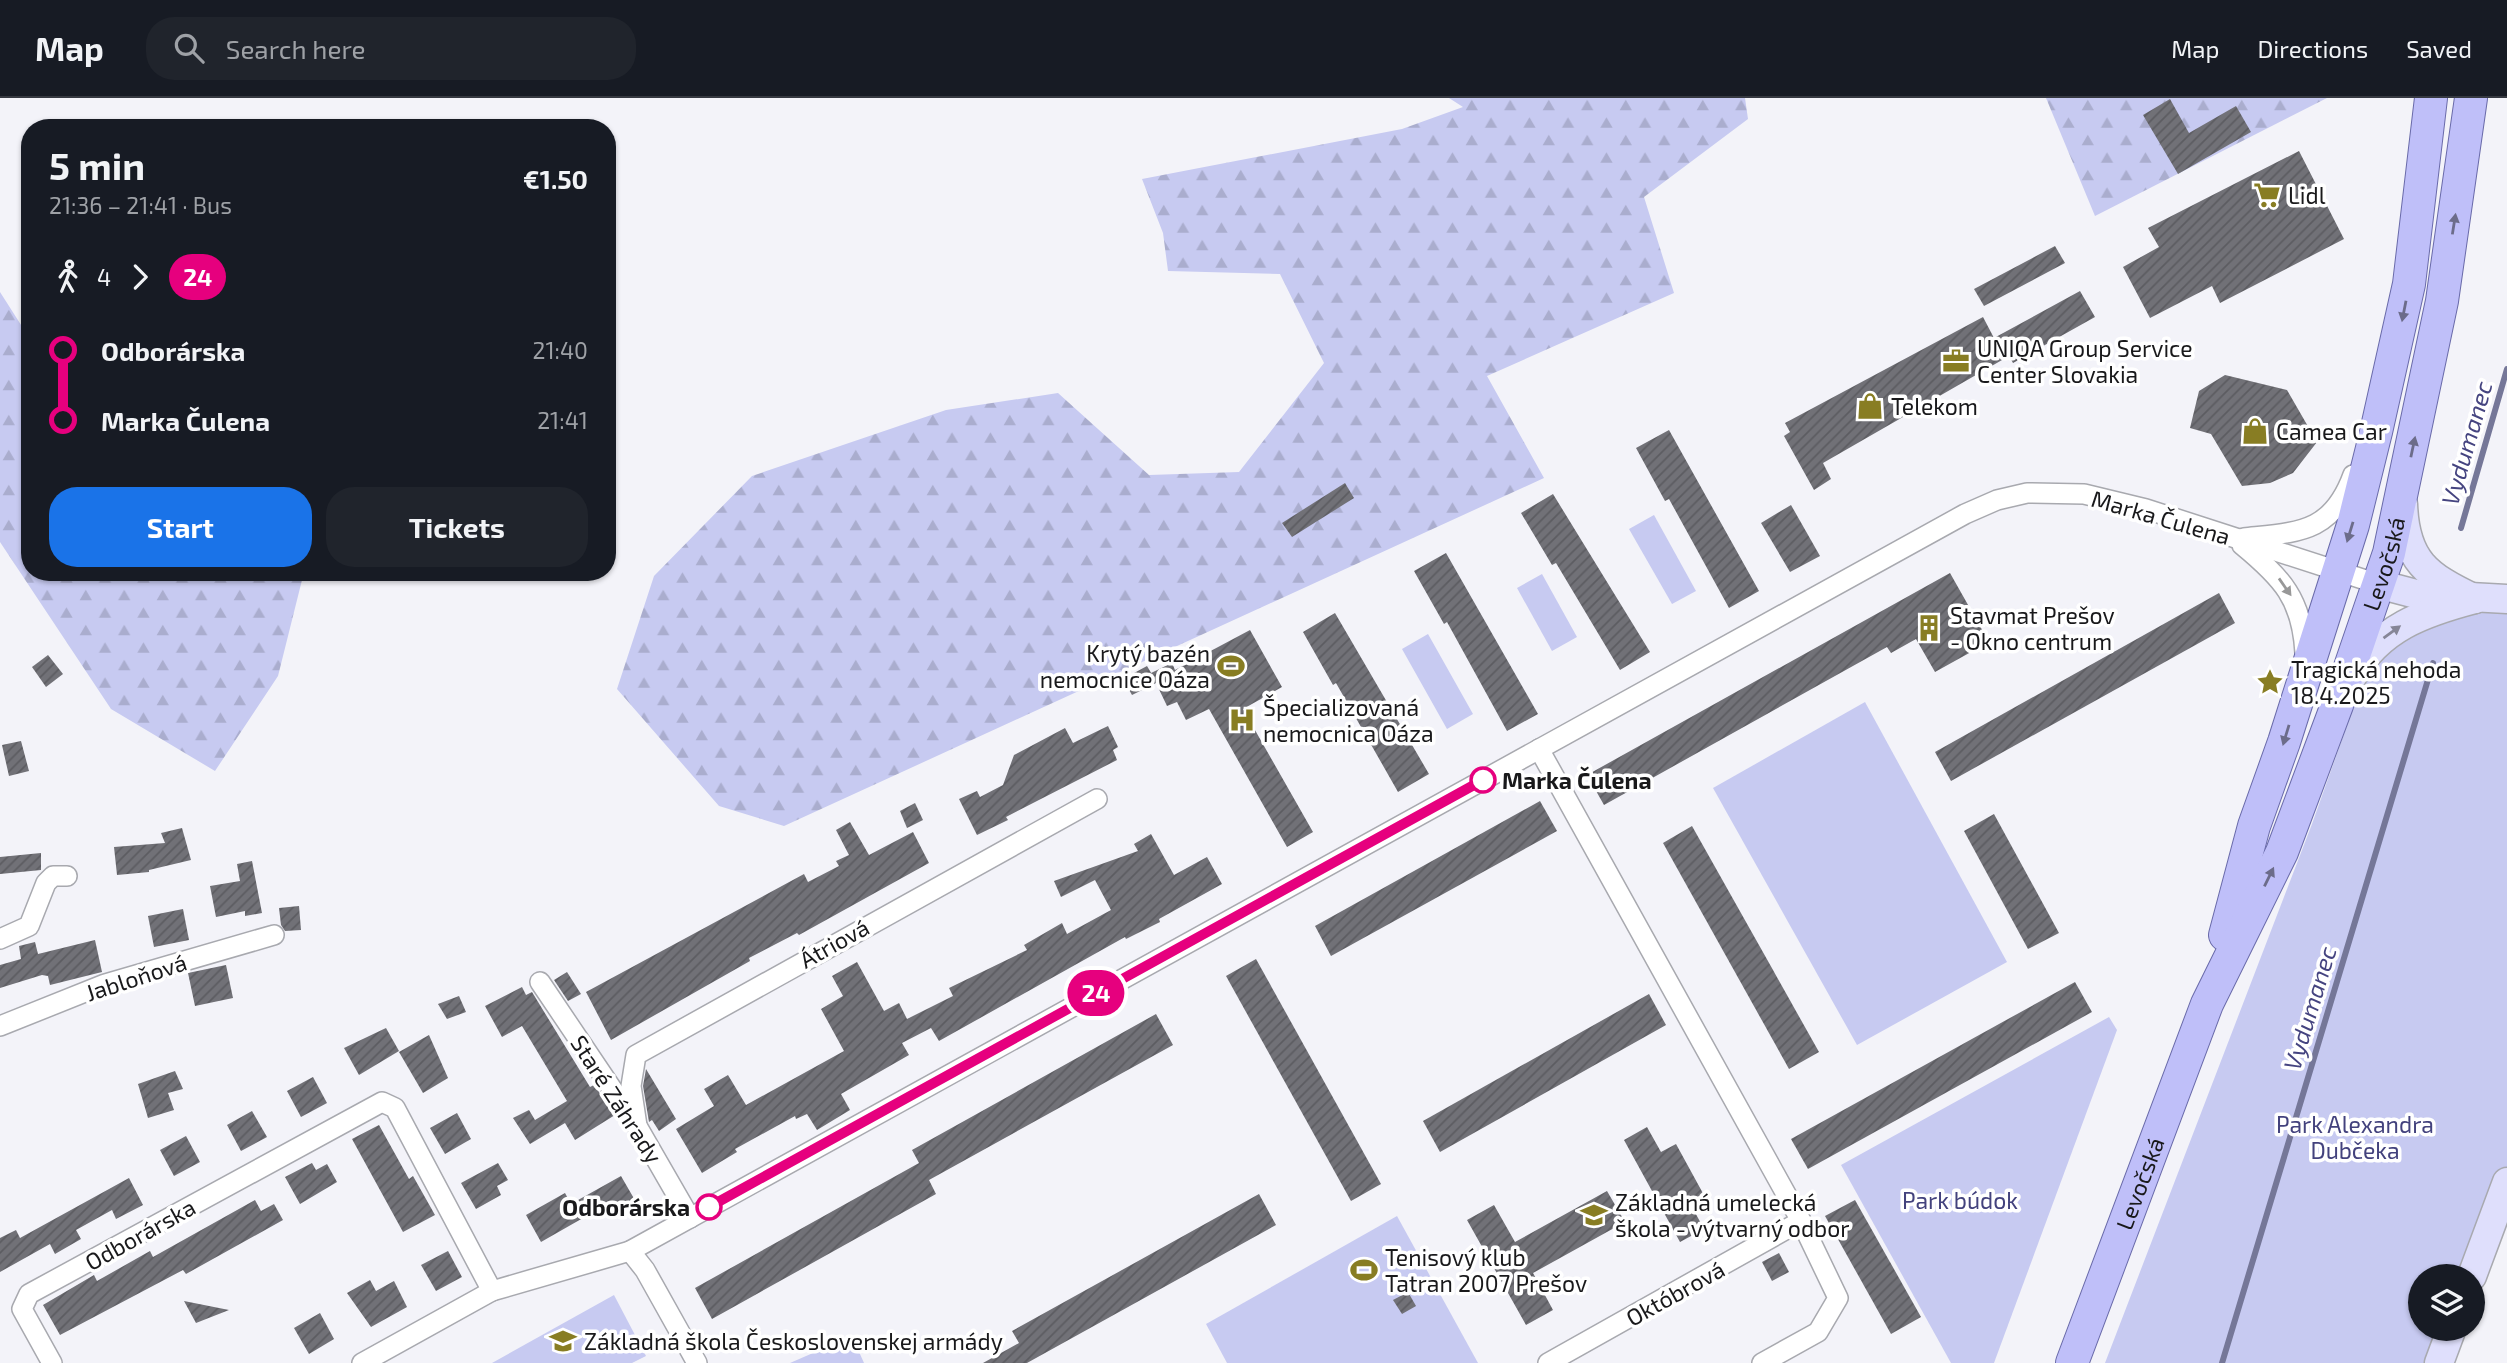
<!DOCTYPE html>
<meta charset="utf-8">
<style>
body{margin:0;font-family:"Exo 2",sans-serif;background:#20242c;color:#f1f3f6;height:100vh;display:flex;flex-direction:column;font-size:26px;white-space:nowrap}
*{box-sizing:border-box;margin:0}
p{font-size:23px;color:#9ea1a6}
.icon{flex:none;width:38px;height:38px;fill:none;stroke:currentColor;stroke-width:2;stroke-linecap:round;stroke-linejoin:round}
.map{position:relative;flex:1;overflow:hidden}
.panel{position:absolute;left:21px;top:21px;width:595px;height:462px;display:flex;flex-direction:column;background:#171b24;border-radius:28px;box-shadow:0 2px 5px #0004}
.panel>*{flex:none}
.badge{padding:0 14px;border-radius:23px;font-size:24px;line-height:46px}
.tools{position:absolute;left:2408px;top:1166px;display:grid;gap:14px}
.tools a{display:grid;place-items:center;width:77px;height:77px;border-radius:50%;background:#171b24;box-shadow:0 2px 5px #0004;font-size:35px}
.map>.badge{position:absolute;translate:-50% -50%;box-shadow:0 0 0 4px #fff}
.legs{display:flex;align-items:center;gap:10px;height:77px;padding:0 28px;font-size:23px}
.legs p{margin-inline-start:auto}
.summary{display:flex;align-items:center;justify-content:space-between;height:119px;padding:0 28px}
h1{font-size:38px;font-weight:700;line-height:52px}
.button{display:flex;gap:14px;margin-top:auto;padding:14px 28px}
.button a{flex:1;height:80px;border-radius:28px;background:#1a73e8;color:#fff;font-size:28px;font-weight:700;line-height:80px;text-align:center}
.button a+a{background:#20242c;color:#f1f3f6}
ul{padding:0 28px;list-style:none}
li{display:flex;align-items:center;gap:24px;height:70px;font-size:26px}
li i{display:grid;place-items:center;width:10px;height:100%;margin:0 9px;background:currentColor}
li i::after{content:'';width:18px;height:18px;margin:-9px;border:5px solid;border-radius:50%;background:#171b24}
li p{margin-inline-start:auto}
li:first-child i{background:linear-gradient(#0000 50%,currentColor 0)}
li:last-child i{background:linear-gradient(currentColor 50%,#0000 0)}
header{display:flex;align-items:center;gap:42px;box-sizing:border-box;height:98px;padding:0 35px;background:#171b24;border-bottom:2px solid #363941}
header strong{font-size:33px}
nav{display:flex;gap:38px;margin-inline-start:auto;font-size:24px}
.search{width:490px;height:63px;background:#20242c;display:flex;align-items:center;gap:18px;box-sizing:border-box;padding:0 24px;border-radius:28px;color:#9ea1a6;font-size:26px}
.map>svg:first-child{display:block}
.green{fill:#c7caf1}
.forest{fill:url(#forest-firs)}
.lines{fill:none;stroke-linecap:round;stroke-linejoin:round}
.stream{stroke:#757798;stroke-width:6}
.building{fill:url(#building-hatch)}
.street-casing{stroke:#a8a9af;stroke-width:22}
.secondary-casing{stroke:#a8a9af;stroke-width:31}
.primary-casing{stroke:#696aa9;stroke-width:34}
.street{stroke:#fff;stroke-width:19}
.secondary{stroke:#dfdffc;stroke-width:28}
.primary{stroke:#bfbff9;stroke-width:32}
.oneway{fill:#6c6c8a}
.oneway2{fill:#989898}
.oneway3{fill:#868697}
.line-1-casing{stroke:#fff;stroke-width:16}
.line-1{stroke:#e6007e;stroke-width:10}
.stop-1-dot{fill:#fff;stroke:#e6007e;stroke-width:3.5}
.labels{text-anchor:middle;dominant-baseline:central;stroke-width:7;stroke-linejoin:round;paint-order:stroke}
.poi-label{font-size:23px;fill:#19191b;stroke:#fff;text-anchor:start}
.street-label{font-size:23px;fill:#19191b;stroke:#fff}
.stop-label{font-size:23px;font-weight:bold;fill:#19191b;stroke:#fff;text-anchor:start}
.park-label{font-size:23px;fill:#43427d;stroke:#fff}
.water-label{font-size:24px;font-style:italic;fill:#454480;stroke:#fff}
</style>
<header>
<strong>Map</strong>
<div class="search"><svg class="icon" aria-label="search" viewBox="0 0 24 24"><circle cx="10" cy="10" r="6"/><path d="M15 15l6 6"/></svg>Search here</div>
<nav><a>Map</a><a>Directions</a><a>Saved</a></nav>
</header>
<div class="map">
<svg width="2507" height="1265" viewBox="0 0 2507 1265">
<defs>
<pattern id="forest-firs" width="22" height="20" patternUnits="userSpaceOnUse" patternTransform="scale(1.75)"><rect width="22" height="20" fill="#c7caf1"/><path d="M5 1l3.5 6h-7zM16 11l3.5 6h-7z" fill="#aaadce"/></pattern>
<pattern id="building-hatch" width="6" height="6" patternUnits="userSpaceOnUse" patternTransform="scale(1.75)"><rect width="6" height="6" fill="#717177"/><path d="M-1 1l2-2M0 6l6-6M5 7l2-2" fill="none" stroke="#5c5c61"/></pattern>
</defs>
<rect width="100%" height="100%" fill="#f3f3f9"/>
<!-- green -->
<g class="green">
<polygon points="1654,417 1696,493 1672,506 1629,431"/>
<polygon points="1542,476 1577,539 1552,553 1517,490"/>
<polygon points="2507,493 2507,1083 2473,1178 2420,1178 2420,1230 2454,1230 2441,1265 2105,1265 2312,726 2371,560 2468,507"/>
<polygon points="1428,536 1473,616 1447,631 1402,551"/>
<polygon points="1865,604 2007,864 1857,947 1713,690"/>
<polygon points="2109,919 2117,932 1994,1265 1951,1265 1841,1067"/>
<polygon points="1397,1118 1478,1265 1227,1265 1206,1226"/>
<polygon points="614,1197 646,1258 632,1265 492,1265"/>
<polygon points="852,1238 864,1265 790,1265"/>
</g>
<!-- forest -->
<g class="forest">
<polygon points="1449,0 1745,0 1748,21 1644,99 1674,195 1487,278 1544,380 784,728 719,708 617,591 654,478 752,378 946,312 1058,295 1149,377 1239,374 1324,265 1280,176 1168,173 1163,135 1142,81 1402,31 1463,9"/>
<polygon points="2046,0 2327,0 2095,118"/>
<polygon points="0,194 30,241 30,474 304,474 278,578 215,673 111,611 0,444"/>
</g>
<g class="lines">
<!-- stream -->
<g class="stream">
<polyline points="2461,430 2507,271"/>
<polyline points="2222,1265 2433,565"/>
</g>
</g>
<!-- building -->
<g class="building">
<polygon points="2170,1 2189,35 2236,8 2251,34 2178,76 2143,17"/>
<polygon points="2299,53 2344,141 2220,205 2212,188 2150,220 2123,169 2159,149 2148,130"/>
<polygon points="2055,148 2065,165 1984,208 1974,191"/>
<polygon points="2080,193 2095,219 2013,265 2009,258 1823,365 1831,381 1814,392 1784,338 1790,334 1785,325 1983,219 1994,240"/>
<polygon points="2225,277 2287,292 2317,344 2293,375 2270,385 2242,388 2211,336 2190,330 2199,293"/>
<polygon points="1669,332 1759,493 1729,510 1669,401 1665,403 1636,350"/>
<polygon points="1345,385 1354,400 1292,439 1282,425"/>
<polygon points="1553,396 1650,554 1620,572 1556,465 1552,467 1521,415"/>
<polygon points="1791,407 1820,458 1790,474 1761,425"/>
<polygon points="1446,455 1538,616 1507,633 1447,524 1444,526 1414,473"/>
<polygon points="1950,475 1989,544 1935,574 1916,541 1891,555 1887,549 1604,707 1587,677"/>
<polygon points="2219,495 2235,525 1951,683 1935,654"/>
<polygon points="1335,515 1429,676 1398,694 1336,585 1333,587 1303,534"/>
<polygon points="1250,532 1282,589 1243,611 1313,734 1287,749 1209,611 1186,622 1177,604 1167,608 1156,585 1132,597 1123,581 1147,568 1153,578 1151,575 1172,565 1175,572"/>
<polygon points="48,557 63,576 46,589 32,569"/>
<polygon points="1108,628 1118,649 1113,652 1117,662 1006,719 1008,722 977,737 959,701 977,693 980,699 1003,687 1014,657 1065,630 1073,645"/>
<polygon points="21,643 29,673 9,678 2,647"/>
<polygon points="1540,703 1557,733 1331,858 1315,828"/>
<polygon points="915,705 923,722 907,730 900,713"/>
<polygon points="1994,716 2059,835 2028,851 1964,733"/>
<polygon points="850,724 869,757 913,734 929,765 799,837 797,835 749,860 750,863 611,942 586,894 804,776 808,784 839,768 836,763 849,757 836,732"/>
<polygon points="1692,728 1819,954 1789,971 1663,745"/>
<polygon points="182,730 191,762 149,772 149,774 117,777 114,749 165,745 161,735"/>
<polygon points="1151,736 1174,777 1207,759 1222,786 1159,821 1160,824 1126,841 1125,839 939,943 931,930 902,945 909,957 841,996 850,1012 817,1032 807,1016 796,1021 795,1018 735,1051 737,1054 702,1075 676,1031 714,1008 704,991 728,977 746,1007 844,953 821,911 843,898 832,878 857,864 884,913 899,905 907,921 953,898 949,890 1027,852 1024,847 1062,825 1067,836 1111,812 1095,782 1061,799 1054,783 1138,753 1134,746"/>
<polygon points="41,755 41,772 0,776 0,759"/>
<polygon points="252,763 262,815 245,818 245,813 216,819 210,788 240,783 237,766"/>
<polygon points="299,808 301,832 285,833 281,827 279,810"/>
<polygon points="183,811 189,842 154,849 148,818"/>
<polygon points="95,842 102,874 50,887 48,878 42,877 0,890 0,867 21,861 19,848 35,844 38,856"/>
<polygon points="1256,861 1381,1086 1351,1103 1226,878"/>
<polygon points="226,867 233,900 195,908 188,875"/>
<polygon points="567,874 581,896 568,903 554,882"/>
<polygon points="2075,884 2092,914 1808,1071 1791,1041"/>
<polygon points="522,889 526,897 532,894 590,989 594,987 615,1017 575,1042 565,1025 530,1046 513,1020 529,1012 535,1022 567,1003 522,928 502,939 485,908"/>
<polygon points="1649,896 1666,927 1440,1054 1423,1023"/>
<polygon points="459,898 466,914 447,921 438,906"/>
<polygon points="1156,916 1173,947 929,1082 936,1096 712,1221 695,1190 919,1065 912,1052"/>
<polygon points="386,930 399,953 359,977 344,950"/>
<polygon points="429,937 448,980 423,995 399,954"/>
<polygon points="646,971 676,1021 659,1033 652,1022 649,1024 643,988"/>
<polygon points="175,973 183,991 168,995 174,1012 148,1020 138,986"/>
<polygon points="313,979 327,1005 301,1019 287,993"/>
<polygon points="252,1013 267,1039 241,1053 227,1027"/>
<polygon points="457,1015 471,1041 445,1056 430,1030"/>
<polygon points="379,1027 409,1081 413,1078 435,1117 403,1134 352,1041"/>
<polygon points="1647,1029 1661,1054 1676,1046 1705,1099 1691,1107 1704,1131 1680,1144 1624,1042"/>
<polygon points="186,1038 200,1064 174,1078 160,1052"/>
<polygon points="312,1065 316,1072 327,1066 337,1084 300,1106 285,1079"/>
<polygon points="498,1065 508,1082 497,1088 501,1097 476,1111 461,1085"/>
<polygon points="621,1078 636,1104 610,1119 604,1108 541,1144 526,1117 565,1095 571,1106"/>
<polygon points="129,1080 143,1107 116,1121 112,1112 76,1132 81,1141 55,1156 50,1146 0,1174 0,1140 16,1132 20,1140"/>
<polygon points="1607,1093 1625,1124 1533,1175 1553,1212 1526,1227 1467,1122 1494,1107 1515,1144"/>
<polygon points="1259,1096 1276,1127 1027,1265 983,1265 1019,1245 1012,1233"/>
<polygon points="255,1102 261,1113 274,1106 283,1122 186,1176 183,1172 60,1237 43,1207 94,1177 97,1183 150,1153 153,1159"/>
<polygon points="1855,1102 1921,1219 1891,1236 1825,1118"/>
<polygon points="448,1153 462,1179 436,1193 421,1167"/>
<polygon points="1779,1155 1789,1174 1772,1183 1762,1164"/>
<polygon points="370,1182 376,1193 394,1183 407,1209 371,1229 347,1195"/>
<polygon points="1408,1194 1416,1208 1402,1216 1393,1202"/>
<polygon points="184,1203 229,1212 196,1225"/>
<polygon points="320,1215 334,1241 309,1256 294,1230"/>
</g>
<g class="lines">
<defs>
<g id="street">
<path d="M2244,440C2299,434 2332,435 2353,377"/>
<path d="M2242,447C2282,480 2302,501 2305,555"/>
<polyline points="1539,651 1801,1123 1838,1200 1818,1234 1762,1265"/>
<polyline points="0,841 29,828 46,785 53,778 67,778"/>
<polyline points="540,884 637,1028 690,1120"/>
<polyline points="0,928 105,886 274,837"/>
<polyline points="637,1028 631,988 636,957 1097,701"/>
<polyline points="630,1153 645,1172 697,1265"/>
<polyline points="52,1265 22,1211 29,1196 382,1004 395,1010 492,1193"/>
<polyline points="362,1265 492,1193 630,1153 1965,416 1997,402 2027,395 2084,396 2146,411 2378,486"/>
<polyline points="1548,1265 1801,1123"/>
</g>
<g id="secondary">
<path d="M2403,406C2405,463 2427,478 2475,501"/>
<polyline points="2378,486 2416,496 2507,501"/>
<path d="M2352,579C2378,530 2425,514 2475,501"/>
<polyline points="2472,1178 2507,1084"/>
<polyline points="2439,1265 2452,1230"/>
</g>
<g id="primary">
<polyline points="2225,837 2254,728 2284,644 2353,427 2376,334 2409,186 2431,0"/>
<path id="s1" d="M2072,1265L2207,906L2282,754L2337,607L2389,455L2442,203L2471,0"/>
</g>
</defs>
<!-- street casing -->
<use href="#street" class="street-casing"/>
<!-- secondary casing -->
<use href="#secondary" class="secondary-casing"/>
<!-- primary casing -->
<use href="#primary" class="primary-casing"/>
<!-- street -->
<use href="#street" class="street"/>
<!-- secondary -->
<use href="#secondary" class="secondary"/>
<!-- primary -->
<use href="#primary" class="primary"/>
</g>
<!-- one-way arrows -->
<defs><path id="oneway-solid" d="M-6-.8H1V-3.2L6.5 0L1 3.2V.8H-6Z" transform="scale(1.75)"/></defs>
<g class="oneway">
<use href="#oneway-solid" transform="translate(2454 126) rotate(-81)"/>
<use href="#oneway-solid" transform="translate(2404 213) rotate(101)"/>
<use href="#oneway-solid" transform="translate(2413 349) rotate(-78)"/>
<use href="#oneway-solid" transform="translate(2350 434) rotate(107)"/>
<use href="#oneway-solid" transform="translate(2286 637) rotate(107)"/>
<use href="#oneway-solid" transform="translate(2269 779) rotate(-64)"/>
</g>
<use class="oneway2" href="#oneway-solid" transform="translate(2285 489) rotate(55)"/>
<use class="oneway3" href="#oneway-solid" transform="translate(2392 534) rotate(-36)"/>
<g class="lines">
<defs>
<polyline id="line-1" points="709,1109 1483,682"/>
</defs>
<!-- line-1 casing -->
<use href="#line-1" class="line-1-casing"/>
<!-- line-1 -->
<use href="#line-1" class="line-1"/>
</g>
<!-- icons -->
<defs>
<symbol id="supermarket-bare" viewBox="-9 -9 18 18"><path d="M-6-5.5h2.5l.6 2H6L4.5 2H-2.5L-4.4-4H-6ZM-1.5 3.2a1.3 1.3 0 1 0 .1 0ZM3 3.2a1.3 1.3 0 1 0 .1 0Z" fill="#887d23" stroke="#fff" stroke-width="2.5" paint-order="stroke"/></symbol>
<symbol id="office-bare" viewBox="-9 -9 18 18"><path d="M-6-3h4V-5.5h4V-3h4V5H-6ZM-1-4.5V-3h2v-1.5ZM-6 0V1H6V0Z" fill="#887d23" stroke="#fff" stroke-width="2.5" paint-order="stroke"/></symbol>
<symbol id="shop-bare" viewBox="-9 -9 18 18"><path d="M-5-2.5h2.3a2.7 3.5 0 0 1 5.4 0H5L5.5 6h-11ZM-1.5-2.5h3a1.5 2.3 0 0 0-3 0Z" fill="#887d23" stroke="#fff" stroke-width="2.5" paint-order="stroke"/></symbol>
<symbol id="building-bare" viewBox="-9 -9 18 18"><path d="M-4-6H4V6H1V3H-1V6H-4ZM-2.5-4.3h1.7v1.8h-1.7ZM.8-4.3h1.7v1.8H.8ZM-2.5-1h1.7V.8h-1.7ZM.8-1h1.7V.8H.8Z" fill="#887d23" stroke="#fff" stroke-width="2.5" paint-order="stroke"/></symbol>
<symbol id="stadium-bare" viewBox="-9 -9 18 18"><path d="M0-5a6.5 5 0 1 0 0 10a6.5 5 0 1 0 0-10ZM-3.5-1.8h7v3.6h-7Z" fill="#887d23" stroke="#fff" stroke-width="2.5" paint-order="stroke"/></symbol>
<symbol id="sight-bare" viewBox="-9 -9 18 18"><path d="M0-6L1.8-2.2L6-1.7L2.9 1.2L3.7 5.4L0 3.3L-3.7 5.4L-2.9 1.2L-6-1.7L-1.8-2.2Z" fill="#887d23" stroke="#fff" stroke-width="2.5" paint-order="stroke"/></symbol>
<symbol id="hospital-bare" viewBox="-9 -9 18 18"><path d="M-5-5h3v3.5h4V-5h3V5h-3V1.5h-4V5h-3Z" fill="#887d23" stroke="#fff" stroke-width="2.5" paint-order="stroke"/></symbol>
<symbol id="school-bare" viewBox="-9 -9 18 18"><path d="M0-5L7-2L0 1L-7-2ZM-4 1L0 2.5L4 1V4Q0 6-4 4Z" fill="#887d23" stroke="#fff" stroke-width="2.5" paint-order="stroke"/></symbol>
</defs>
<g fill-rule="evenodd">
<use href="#supermarket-bare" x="2248" y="78" width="38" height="38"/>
<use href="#office-bare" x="1937" y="244" width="38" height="38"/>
<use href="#shop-bare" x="1851" y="289" width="38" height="38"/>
<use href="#shop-bare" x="2236" y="314" width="38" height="38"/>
<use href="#building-bare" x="1910" y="511" width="38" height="38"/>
<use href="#stadium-bare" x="1212" y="549" width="38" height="38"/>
<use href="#sight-bare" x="2251" y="565" width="38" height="38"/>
<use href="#hospital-bare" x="1223" y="603" width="38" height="38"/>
<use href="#school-bare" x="1575" y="1098" width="38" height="38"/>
<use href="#stadium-bare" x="1345" y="1153" width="38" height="38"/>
<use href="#school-bare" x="544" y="1224" width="38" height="38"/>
</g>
<!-- markers -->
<g class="stop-1-dot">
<circle cx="1483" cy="682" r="12"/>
<circle cx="709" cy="1109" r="12"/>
</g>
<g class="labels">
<!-- poi labels -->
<g class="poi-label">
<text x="2288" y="97">Lidl</text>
<text x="1977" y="250">UNIQA Group Service<tspan x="1977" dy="26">Center Slovakia</tspan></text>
<text x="1891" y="308">Telekom</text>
<text x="2276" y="333">Camea Car</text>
<text x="1950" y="517">Stavmat Prešov<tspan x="1950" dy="26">- Okno centrum</tspan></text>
<text x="1210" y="555" text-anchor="end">Krytý bazén<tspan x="1210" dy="26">nemocnice Oáza</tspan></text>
<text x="2291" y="571">Tragická nehoda<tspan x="2291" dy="26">18.4.2025</tspan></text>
<text x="1263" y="609">Špecializovaná<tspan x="1263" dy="26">nemocnica Oáza</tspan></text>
<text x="1615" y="1104">Základná umelecká<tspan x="1615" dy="26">škola - výtvarný odbor</tspan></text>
<text x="1385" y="1159">Tenisový klub<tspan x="1385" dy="26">Tatran 2007 Prešov</tspan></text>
<text x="584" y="1243">Základná škola Československej armády</text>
</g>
<!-- street labels -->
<g class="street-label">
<text transform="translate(2161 419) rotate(16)">Marka Čulena</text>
<text stroke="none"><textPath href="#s1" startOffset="859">Levočská</textPath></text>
<text transform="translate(834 845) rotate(-29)">Átriová</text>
<text transform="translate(136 879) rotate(-18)">Jabloňová</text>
<text transform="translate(617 1001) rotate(57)">Staré Záhrady</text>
<text stroke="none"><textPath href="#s1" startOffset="192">Levočská</textPath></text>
<text transform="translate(140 1136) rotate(-29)">Odborárska</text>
<text transform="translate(1675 1195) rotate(-29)">Októbrová</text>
</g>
<!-- stop labels -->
<g class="stop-label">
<text x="1502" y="682">Marka Čulena</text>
<text x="690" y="1109" text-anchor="end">Odborárska</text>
</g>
<!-- park labels -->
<g class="park-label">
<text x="2355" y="1026">Park Alexandra<tspan x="2355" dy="26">Dubčeka</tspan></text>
<text x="1960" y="1102">Park búdok</text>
</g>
<!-- water labels -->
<g class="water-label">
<text transform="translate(2466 345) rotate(-74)">Vydumanec</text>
<text transform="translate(2309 910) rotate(-73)">Vydumanec</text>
</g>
</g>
</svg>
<div class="tools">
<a><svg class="icon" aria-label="layers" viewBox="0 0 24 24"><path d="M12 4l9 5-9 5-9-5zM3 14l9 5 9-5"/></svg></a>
</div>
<b class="badge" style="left:1096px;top:895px;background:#e6007e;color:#fff">24</b>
<section class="panel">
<div class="summary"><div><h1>5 min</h1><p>21:36 – 21:41 · Bus</p></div><b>€1.50</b></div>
<div class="legs"><svg class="icon" aria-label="walk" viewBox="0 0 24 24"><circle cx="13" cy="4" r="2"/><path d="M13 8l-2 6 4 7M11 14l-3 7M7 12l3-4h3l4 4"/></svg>4<svg class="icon" aria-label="forward" viewBox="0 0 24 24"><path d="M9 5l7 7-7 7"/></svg><b class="badge" style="background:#e6007e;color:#fff">24</b></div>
<ul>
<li><i style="color:#e6007e"></i><b>Odborárska</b><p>21:40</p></li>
<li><i style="color:#e6007e"></i><b>Marka Čulena</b><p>21:41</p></li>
</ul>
<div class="button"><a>Start</a><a>Tickets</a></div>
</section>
</div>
